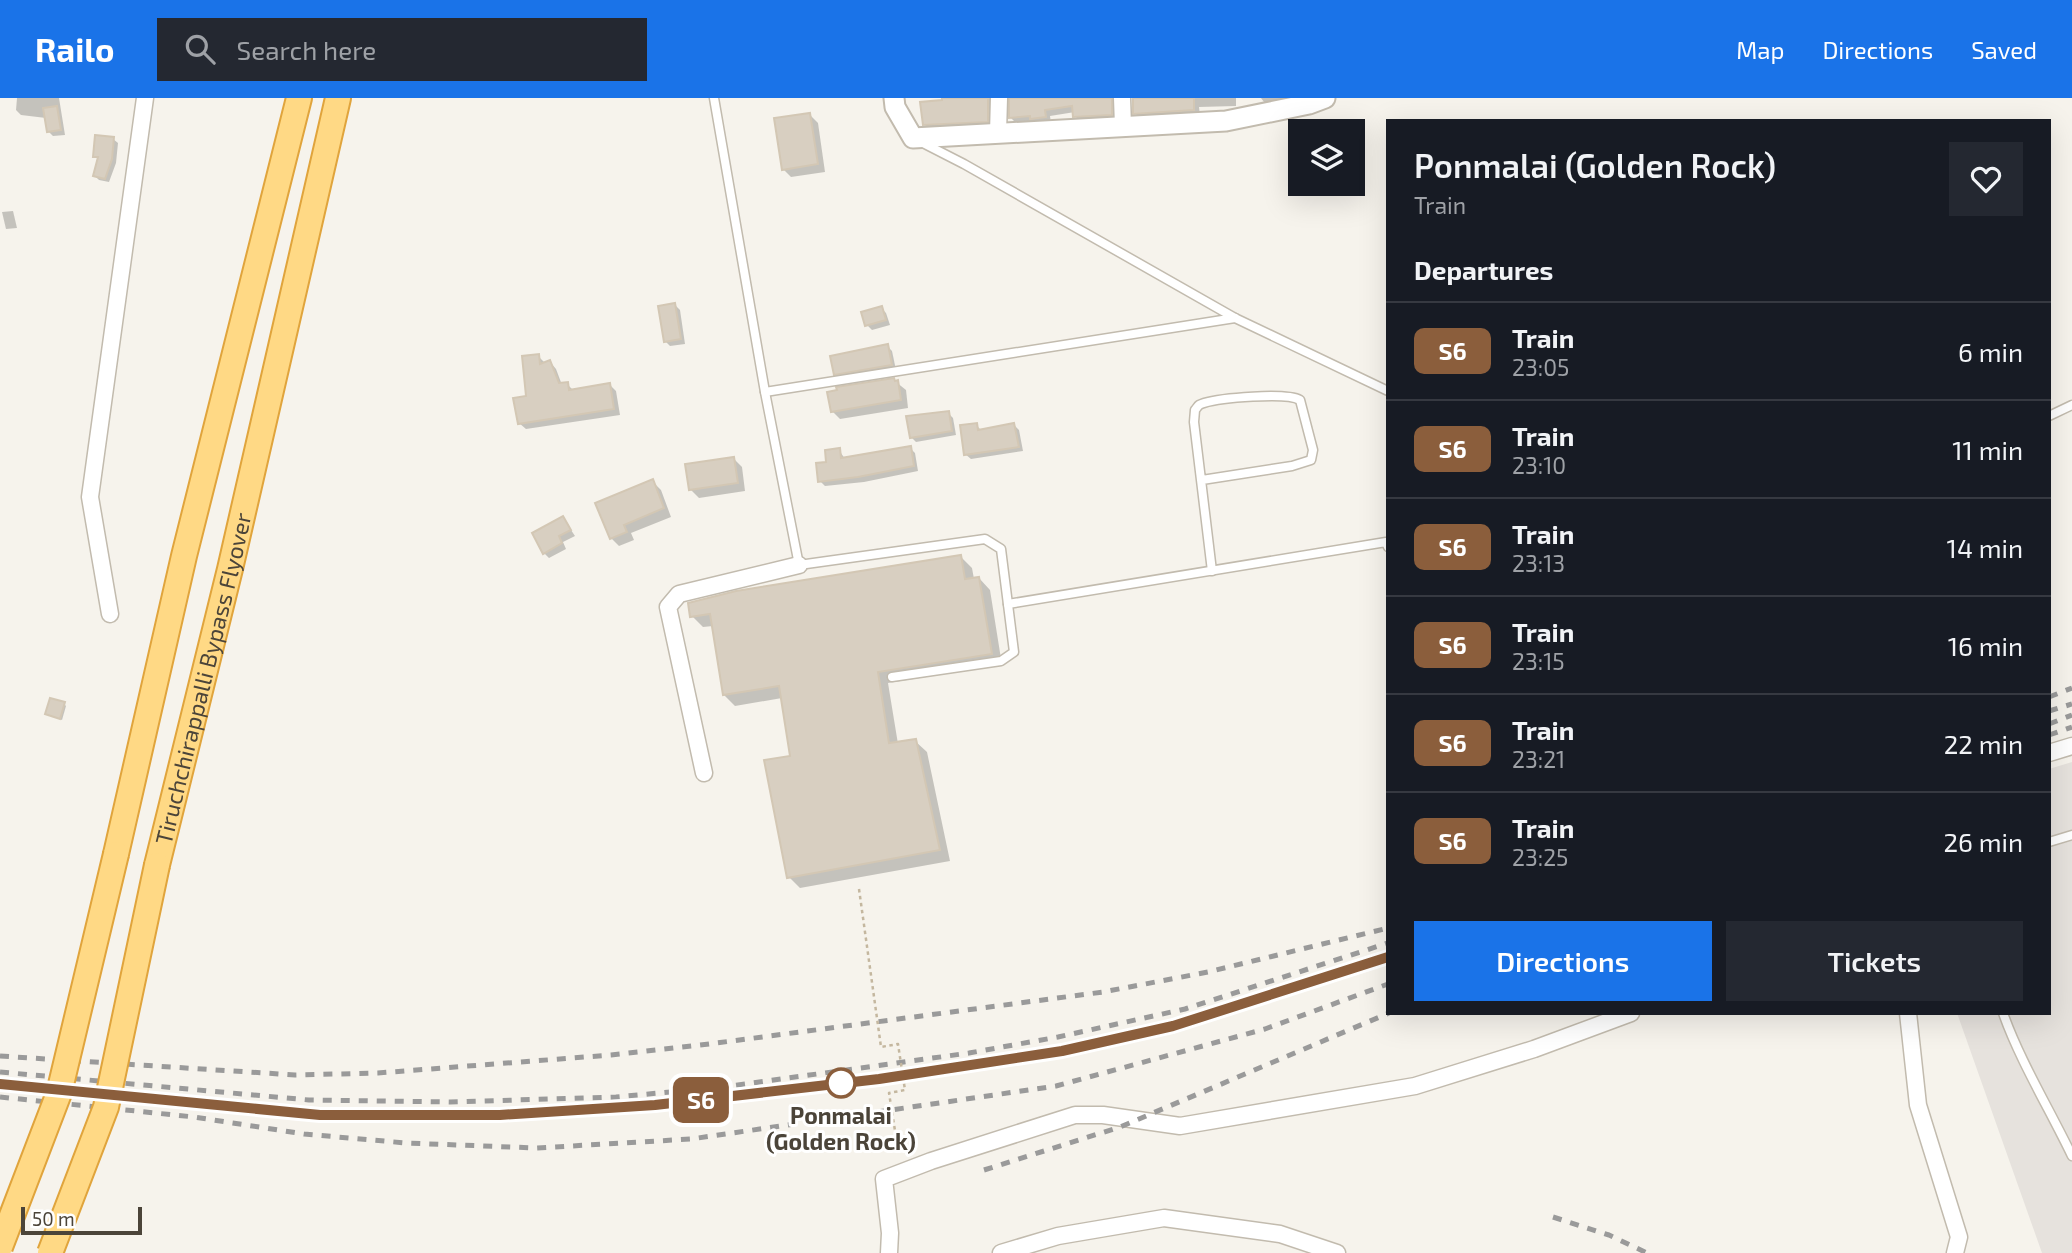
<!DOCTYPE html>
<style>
body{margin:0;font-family:"Exo 2",sans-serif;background:#242831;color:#f1f3f6;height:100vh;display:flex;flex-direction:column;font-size:26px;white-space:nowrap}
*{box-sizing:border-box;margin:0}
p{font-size:23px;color:#9ea1a6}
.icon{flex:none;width:38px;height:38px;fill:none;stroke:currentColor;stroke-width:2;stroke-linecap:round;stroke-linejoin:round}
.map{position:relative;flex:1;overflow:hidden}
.details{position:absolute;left:1386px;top:21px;width:665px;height:896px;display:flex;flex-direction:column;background:#171b24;border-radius:0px;box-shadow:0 7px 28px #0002}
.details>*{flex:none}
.badge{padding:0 14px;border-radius:10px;font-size:24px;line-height:46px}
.fabs{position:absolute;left:1288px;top:21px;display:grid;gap:14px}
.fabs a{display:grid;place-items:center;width:77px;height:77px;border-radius:0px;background:#171b24;box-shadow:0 7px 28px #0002;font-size:35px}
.scale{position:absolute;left:21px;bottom:18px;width:121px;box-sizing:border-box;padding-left:7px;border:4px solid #4b4439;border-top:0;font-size:19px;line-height:24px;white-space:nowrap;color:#4b4439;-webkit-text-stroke:5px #fff;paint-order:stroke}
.map>.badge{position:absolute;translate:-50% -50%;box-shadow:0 0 0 4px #fff}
h2{padding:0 28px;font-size:26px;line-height:63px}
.round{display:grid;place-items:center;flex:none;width:74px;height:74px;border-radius:0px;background:#242831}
.summary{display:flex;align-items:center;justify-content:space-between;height:119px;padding:0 28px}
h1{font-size:33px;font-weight:600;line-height:52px}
.action{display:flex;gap:14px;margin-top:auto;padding:14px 28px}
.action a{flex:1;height:80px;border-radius:0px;background:#1a73e8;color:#fff;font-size:28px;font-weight:600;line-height:80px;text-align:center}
.action a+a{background:#242831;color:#f1f3f6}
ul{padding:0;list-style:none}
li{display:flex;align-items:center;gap:21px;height:98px;padding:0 28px;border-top:2px solid #363941}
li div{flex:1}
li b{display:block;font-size:26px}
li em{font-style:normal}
li .badge{min-width:77px;font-weight:700;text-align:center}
header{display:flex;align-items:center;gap:42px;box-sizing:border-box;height:98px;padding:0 35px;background:#1a73e8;color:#fff}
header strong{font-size:33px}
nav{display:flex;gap:38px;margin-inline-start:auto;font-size:24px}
.search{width:490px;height:63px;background:#242831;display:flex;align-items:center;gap:18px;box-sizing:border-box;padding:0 24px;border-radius:0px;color:#9ea1a6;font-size:26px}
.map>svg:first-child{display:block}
.industrial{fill:#e6e2dd}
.shadow{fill:#0003}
.building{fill:#d8cfc1;stroke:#d3c7b4;stroke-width:2}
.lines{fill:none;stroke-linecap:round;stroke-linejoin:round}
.service-casing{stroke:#c2bbae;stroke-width:11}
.minor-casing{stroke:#c2bbae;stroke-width:19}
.tertiary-casing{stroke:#c2bbae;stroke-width:23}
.trunk-casing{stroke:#e0a43c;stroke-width:28}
.service{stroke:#fff;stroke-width:8}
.minor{stroke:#fff;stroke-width:16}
.tertiary{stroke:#fff;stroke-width:19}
.trunk{stroke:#ffd985;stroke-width:24}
.rail{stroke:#9a9a9a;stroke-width:5;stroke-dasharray:9 9;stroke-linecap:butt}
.trunk-bridge-casing{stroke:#e0a43c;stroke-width:28;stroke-linecap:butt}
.path-bridge{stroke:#c4b79f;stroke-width:2.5;stroke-dasharray:3.5 3.5;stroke-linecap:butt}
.trunk-bridge{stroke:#ffd985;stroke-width:24}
.line-casing{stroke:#fff;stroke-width:16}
.line{stroke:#8b5e3c;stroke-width:10}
.stop-dot{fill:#fff;stroke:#8b5e3c;stroke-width:3.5}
.labels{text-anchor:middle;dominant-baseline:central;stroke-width:6;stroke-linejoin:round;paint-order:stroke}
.street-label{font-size:23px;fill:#4b4439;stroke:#fff}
.stop-label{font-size:23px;font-weight:bold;fill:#4b4439;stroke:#fff}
</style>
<header>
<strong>Railo</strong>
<div class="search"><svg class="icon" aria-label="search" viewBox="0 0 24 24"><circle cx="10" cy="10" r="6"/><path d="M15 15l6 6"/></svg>Search here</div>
<nav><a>Map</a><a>Directions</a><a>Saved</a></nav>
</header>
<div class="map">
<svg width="2072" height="1155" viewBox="0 0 2072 1155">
<rect width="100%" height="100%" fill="#f6f3ec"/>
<!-- industrial -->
<polygon class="industrial" points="2072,664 2072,1155 2042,1155 1957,915 2049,915 2049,671"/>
<!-- shadow -->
<g class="shadow">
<polygon points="17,0 59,0 65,37 53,38 48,33 46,20 21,17 16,12"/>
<polygon points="944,0 997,0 993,29 931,33 924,26 944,3"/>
<polygon points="1010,0 1121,0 1118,22 1081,24 1075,18 1075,14 1050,18 1051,25 1038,27 1035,24 1017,26 1011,20"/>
<polygon points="1133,0 1236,0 1236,8 1199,9 1200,18 1141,21 1135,15"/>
<polygon points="1261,0 1303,0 1267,8"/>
<polygon points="810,17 818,25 825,74 791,79 783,71"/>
<polygon points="113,41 118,45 116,65 109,84 99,82 95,78 99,62 95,58"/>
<polygon points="13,113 17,130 6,131 2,114"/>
<polygon points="675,207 680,212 685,246 670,248 665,243"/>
<polygon points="881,210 886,215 890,227 872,232 867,227"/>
<polygon points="887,248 892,253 896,272 840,281 835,276"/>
<polygon points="538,258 546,266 550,264 556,271 562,287 567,286 574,293 610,287 616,293 620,317 526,331 519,325"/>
<polygon points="896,284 906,292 908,310 840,321 832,313"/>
<polygon points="948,315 953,320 956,337 916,344 911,339"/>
<polygon points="976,327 982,333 1014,327 1019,332 1023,353 971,361 965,356"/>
<polygon points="910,350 915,355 918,373 864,384 825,388 820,383 828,365 839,352 845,361"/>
<polygon points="734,361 742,369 745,393 699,400 691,392"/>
<polygon points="652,383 661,392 671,419 631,435 634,442 619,448 611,440"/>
<polygon points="563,420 575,438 563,444 566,451 549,460 544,455"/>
<polygon points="961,459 972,470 974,481 979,480 990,492 1002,567 888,585 898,646 915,643 927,654 950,763 800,790 789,779 792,659 782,600 735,608 724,597 713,528 703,529 692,518"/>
<polygon points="64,606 66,608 62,622 47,616"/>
</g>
<!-- building -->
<g class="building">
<polygon points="942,0 988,0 988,24 923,27 920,4 942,2"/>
<polygon points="1009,0 1112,0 1112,17 1073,19 1072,8 1045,12 1046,19 1030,21 1030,18 1009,20"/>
<polygon points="1133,0 1194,0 1194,12 1133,16"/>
<polygon points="57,8 61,32 47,34 43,10"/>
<polygon points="810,15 818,66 782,72 774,20"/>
<polygon points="95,37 114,39 112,61 105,81 93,78 98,59 93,59"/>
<polygon points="675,205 681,241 664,244 658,208"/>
<polygon points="882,208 886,222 865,228 861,214"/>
<polygon points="888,246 892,267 834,277 830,258"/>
<polygon points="539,256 540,266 550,262 559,285 568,284 569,292 610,285 614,311 518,326 513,300 526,298 522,258"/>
<polygon points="894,280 895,283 898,282 901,302 831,314 827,294 837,292 836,289"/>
<polygon points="949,313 952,333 910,340 906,318"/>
<polygon points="977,325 978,332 1014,325 1019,349 964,357 960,327"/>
<polygon points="911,348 914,368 858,379 818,384 816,365 826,364 825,352 840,350 841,360"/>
<polygon points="734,359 738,385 689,392 685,366"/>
<polygon points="653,381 664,410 624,427 627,434 610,441 595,405"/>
<polygon points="563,418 571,432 559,438 562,445 543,456 532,435"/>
<polygon points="961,457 965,481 979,479 992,556 878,574 889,645 916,641 940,752 787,780 764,662 790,658 779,588 723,597 710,516 690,519 688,505 736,493"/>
<polygon points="50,600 65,604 60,621 45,616"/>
</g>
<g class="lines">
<defs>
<g id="service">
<polyline points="714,0 765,294 799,467 985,441 1001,451 1014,554 1001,563 892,579"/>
<polyline points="921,44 964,66 1235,220 1388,293"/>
<polyline points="765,294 1235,220"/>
<polyline points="2049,318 2072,307"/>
<path d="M1202,382L1292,368L1311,362L1313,352L1300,302C1286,294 1220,300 1204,305C1198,307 1199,307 1195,312L1194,324L1212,473"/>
<polyline points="1008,506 1386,444 1388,449"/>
<polyline points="2049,744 2072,737"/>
<path d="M2003,915C2020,963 2050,1012 2072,1058"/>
</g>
<g id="minor">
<polyline points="1122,0 1123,28"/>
<polyline points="998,35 999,0"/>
<polyline points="110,516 90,399 145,0"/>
<polyline points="2049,655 2072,648"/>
<polyline points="704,675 668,509 679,496 799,467"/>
<polyline points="1908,915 1918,1007 1959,1139 1955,1155"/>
<polyline points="889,1155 890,1135 884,1081 931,1063 1075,1017 1103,1017 1180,1028 1415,988 1534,951 1631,915"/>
<polyline points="1001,1155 1058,1138 1164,1120 1280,1136 1337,1155"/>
</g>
<polyline id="tertiary" points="894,0 895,9 913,40 1226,23 1309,6 1325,0"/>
<g id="trunk">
<polyline points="116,756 184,458 299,0"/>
<path id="s1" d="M157,767L230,471L338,0"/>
</g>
</defs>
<!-- service casing -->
<use href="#service" class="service-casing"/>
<!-- minor casing -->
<use href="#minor" class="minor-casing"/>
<!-- tertiary casing -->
<use href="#tertiary" class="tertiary-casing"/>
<!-- trunk casing -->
<use href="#trunk" class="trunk-casing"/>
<!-- service -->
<use href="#service" class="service"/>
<!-- minor -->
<use href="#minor" class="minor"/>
<!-- tertiary -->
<use href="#tertiary" class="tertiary"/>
<!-- trunk -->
<use href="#trunk" class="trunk"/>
<!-- rail -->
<g class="rail">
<polyline points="2049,599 2072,590"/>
<polyline points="2049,613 2072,606"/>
<polyline points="2049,626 2072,617"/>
<polyline points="2049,637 2072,629"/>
<polyline points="0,958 295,977 378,975 611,957 709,946 1103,894 1208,874 1388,830"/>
<polyline points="0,974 309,1002 450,1004 616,999 723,989 969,955 1058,939 1185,911 1388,845"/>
<polyline points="0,986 320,1017 501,1017 655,1007 879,981 1062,953 1173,927 1388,859"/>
<polyline points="0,999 194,1019 304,1036 406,1045 537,1050 691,1041 1056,988 1265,931 1388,886"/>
<polyline points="984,1072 1120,1029 1389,915"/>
<polyline points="1553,1119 1609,1137 1647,1155"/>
</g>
<defs>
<g id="trunk-bridge">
<polyline points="0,1149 59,995 116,756"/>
<polyline points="50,1155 106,1009 157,767"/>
</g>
</defs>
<!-- trunk-bridge casing -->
<use href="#trunk-bridge" class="trunk-bridge-casing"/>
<!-- path-bridge -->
<polyline class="path-bridge" points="859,791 881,949 898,946 905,992 889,995 896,1039"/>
<!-- trunk-bridge -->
<use href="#trunk-bridge" class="trunk-bridge"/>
</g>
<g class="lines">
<defs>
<polyline id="line" points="0,986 320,1017 500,1017 655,1007 879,981 1062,953 1173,928 1388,859"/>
</defs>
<!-- line casing -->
<use href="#line" class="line-casing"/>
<!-- line -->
<use href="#line" class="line"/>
</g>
<!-- markers -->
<circle class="stop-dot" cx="841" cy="985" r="14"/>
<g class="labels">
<!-- street labels -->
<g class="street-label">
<text stroke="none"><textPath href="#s1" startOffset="192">Tiruchchirappalli Bypass Flyover</textPath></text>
</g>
<!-- stop labels -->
<g class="stop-label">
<text x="841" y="1017">Ponmalai<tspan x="841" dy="26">(Golden Rock)</tspan></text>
</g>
</g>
</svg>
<div class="fabs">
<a><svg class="icon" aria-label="layers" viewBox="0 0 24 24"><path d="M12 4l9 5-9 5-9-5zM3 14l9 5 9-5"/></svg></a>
</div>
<div class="scale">50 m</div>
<b class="badge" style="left:701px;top:1002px;background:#8b5e3c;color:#fff">S6</b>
<section class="details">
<div class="summary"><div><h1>Ponmalai (Golden Rock)</h1><p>Train</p></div><a class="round"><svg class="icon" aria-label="heart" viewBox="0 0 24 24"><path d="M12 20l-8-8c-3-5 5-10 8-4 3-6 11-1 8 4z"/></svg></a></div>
<h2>Departures</h2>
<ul>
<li><span class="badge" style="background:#8b5e3c;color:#fff">S6</span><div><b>Train</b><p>23:05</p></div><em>6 min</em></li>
<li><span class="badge" style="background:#8b5e3c;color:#fff">S6</span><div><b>Train</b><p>23:10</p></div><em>11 min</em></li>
<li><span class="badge" style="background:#8b5e3c;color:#fff">S6</span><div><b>Train</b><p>23:13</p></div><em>14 min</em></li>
<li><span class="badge" style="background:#8b5e3c;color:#fff">S6</span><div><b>Train</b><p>23:15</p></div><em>16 min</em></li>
<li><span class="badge" style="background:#8b5e3c;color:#fff">S6</span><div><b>Train</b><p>23:21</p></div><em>22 min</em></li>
<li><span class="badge" style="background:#8b5e3c;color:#fff">S6</span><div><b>Train</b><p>23:25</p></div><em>26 min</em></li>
</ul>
<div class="action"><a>Directions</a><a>Tickets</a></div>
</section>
</div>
